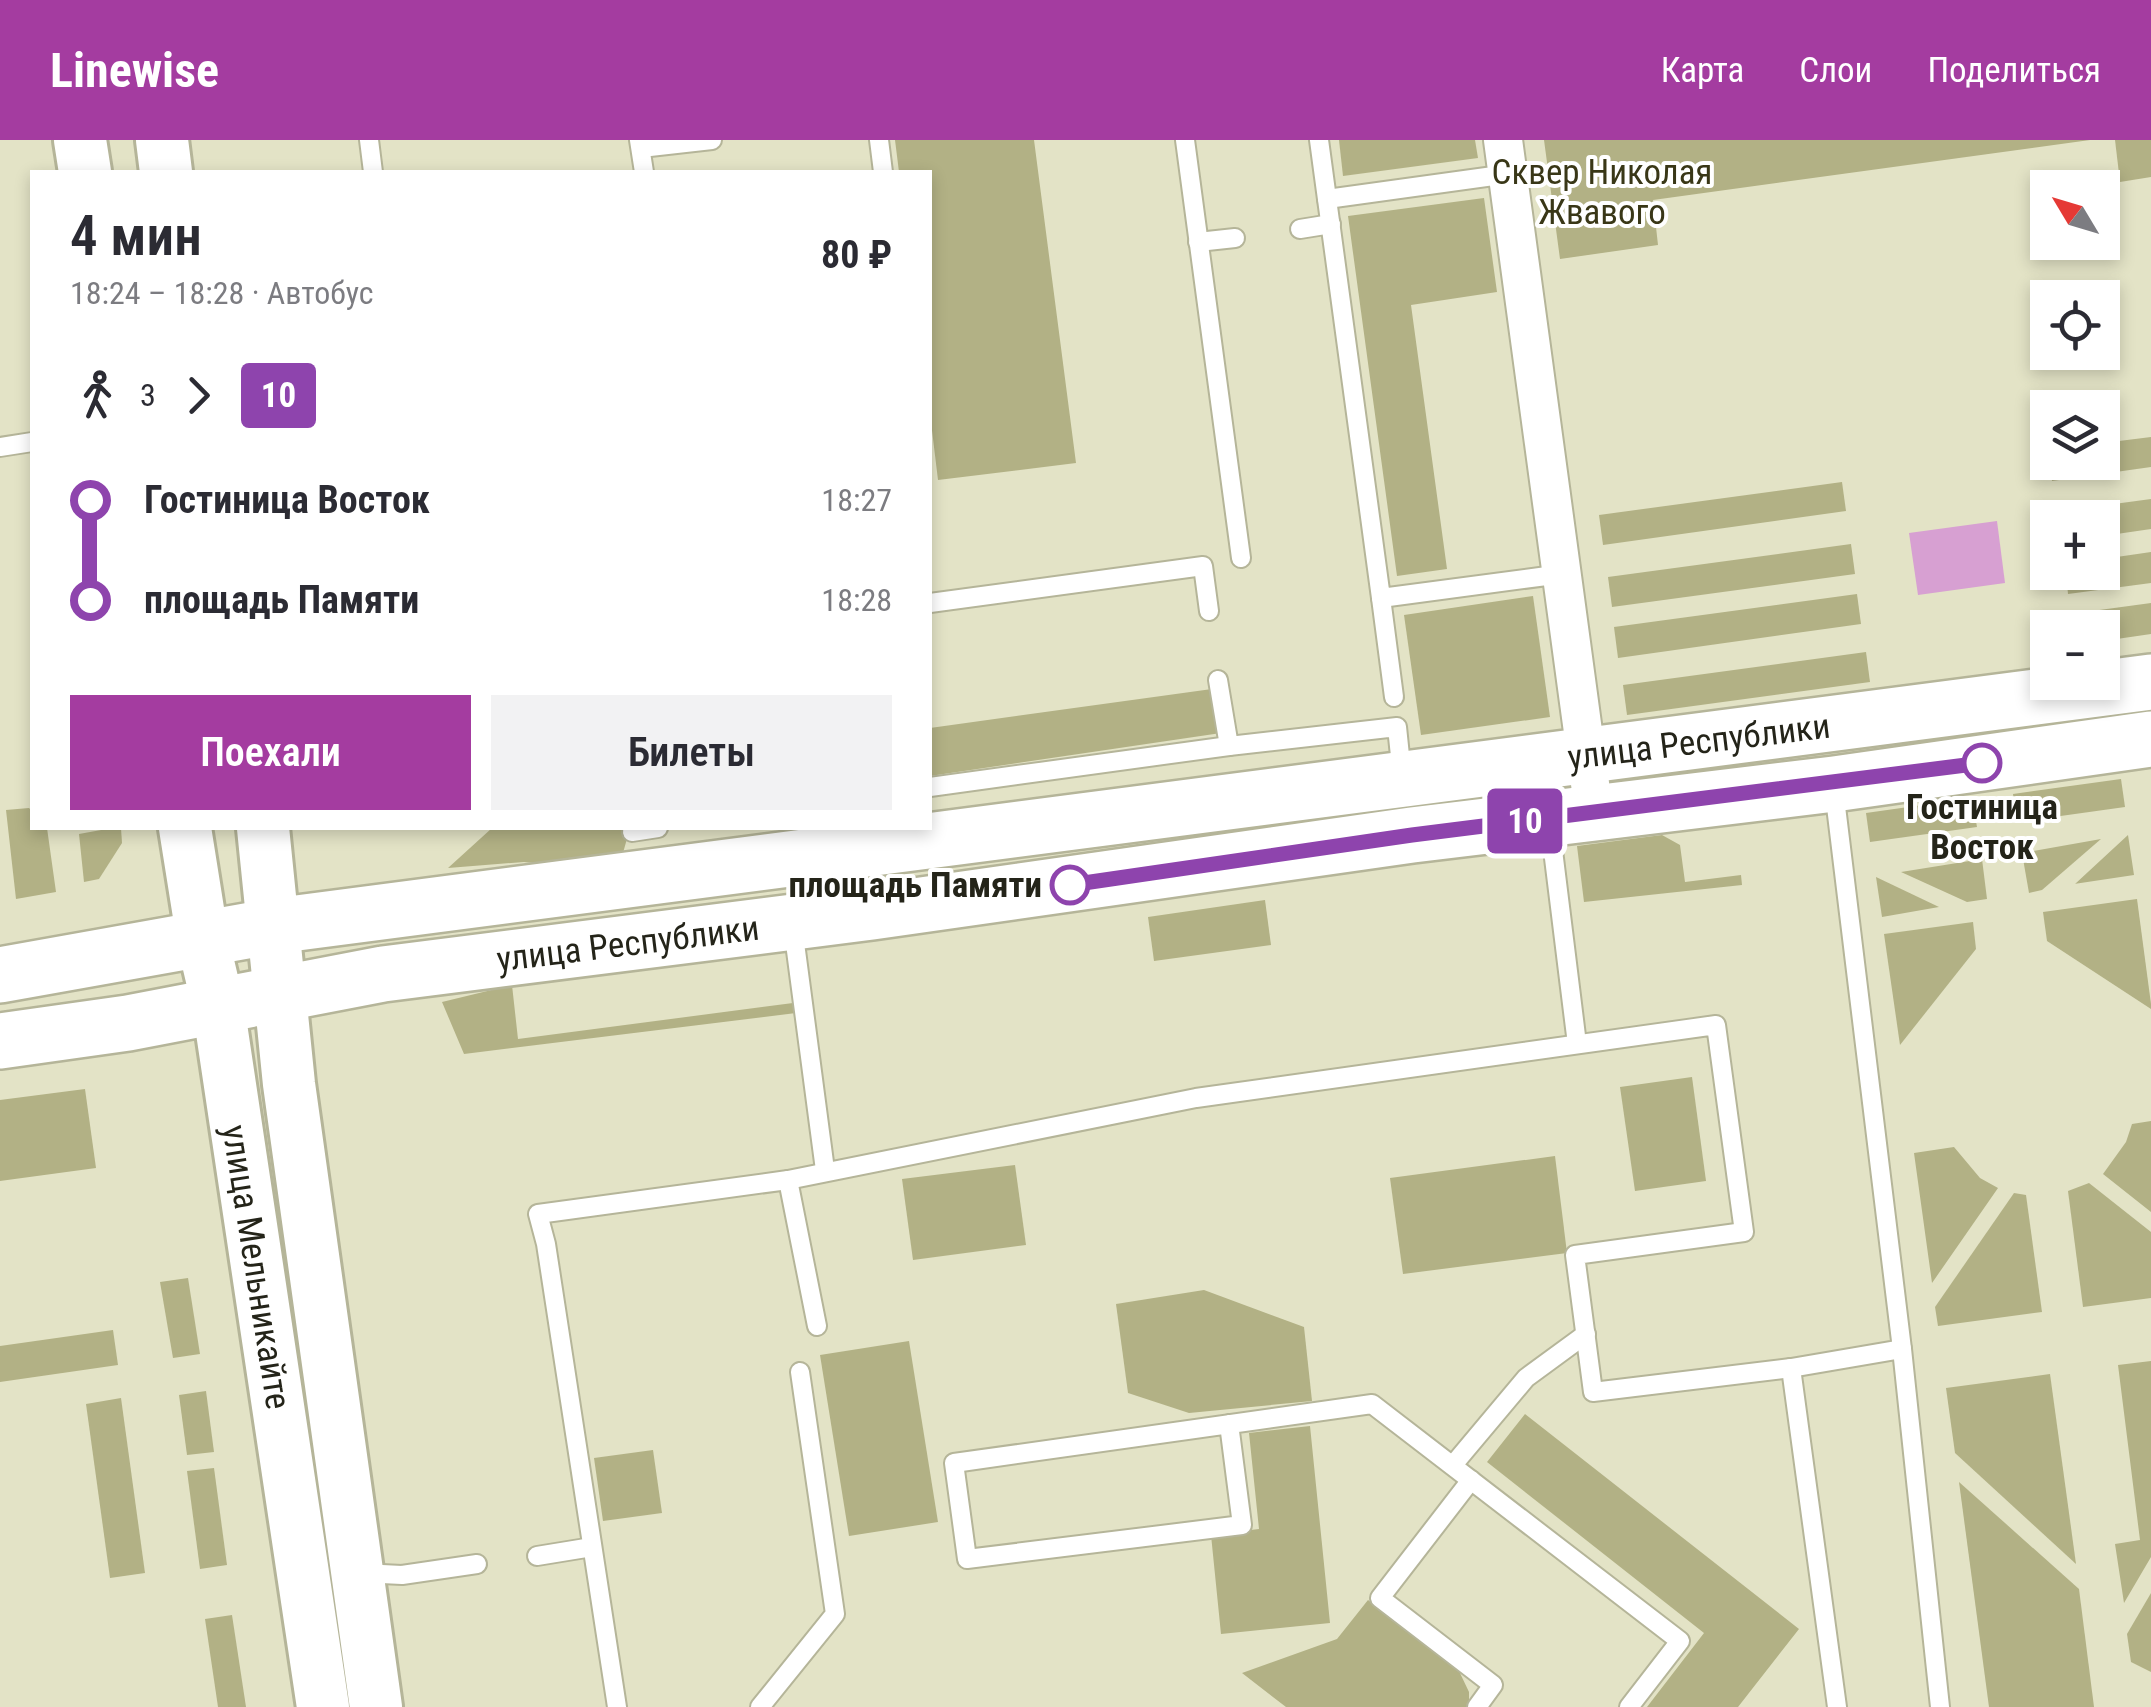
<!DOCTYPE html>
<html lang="ru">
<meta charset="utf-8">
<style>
body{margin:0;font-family:"Roboto Condensed",sans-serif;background:#f2f2f3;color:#2b2b33;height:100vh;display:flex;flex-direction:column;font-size:38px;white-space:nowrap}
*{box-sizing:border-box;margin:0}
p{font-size:32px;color:#7c7c81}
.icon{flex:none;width:55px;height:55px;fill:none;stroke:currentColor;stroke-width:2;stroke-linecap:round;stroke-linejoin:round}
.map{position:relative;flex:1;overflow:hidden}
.side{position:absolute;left:30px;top:30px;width:902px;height:660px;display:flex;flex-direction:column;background:#fff;border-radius:0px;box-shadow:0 5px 15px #0003}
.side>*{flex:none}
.badge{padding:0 20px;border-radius:8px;font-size:35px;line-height:65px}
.needle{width:65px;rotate:308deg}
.controls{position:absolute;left:2030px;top:30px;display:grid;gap:20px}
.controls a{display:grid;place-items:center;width:90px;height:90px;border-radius:0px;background:#fff;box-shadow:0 5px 15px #0003;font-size:50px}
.map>.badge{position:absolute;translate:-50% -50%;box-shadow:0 0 0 5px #fff}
.legs{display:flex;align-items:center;gap:15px;height:110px;padding:0 40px;font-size:32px}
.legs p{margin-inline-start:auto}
.headline{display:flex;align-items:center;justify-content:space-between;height:170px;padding:0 40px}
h1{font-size:55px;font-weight:600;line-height:75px}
.action{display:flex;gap:20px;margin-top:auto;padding:20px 40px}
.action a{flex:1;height:115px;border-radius:0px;background:#a43ca0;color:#fff;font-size:40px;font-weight:600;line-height:115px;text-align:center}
.action a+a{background:#f2f2f3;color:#2b2b33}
ul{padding:0 40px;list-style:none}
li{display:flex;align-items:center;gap:35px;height:100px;font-size:38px}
li i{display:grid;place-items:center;width:15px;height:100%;margin:0 12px;background:currentColor}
li i::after{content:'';width:25px;height:25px;margin:-12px;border:8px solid;border-radius:50%;background:#fff}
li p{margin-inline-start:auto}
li:first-child i{background:linear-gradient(#0000 50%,currentColor 0)}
li:last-child i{background:linear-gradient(currentColor 50%,#0000 0)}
header{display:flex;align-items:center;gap:60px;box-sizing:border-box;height:140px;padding:0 50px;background:#a43ca0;color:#fff}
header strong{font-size:48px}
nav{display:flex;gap:55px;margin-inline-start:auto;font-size:35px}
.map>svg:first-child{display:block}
.green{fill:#b2b185}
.water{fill:#d7a0d2}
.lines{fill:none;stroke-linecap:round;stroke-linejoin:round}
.service-casing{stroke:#b5b599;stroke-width:22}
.minor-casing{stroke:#b5b599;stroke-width:42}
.secondary-casing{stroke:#b5b599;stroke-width:58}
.primary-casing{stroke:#b5b599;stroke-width:60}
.service{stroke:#fff;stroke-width:18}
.minor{stroke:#fff;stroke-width:38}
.secondary{stroke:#fff;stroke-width:52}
.primary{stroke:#fff;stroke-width:55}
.line-1-casing{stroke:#fff;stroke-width:22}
.line-1{stroke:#8e44ad;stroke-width:15}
.stop-1-dot{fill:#fff;stroke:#8e44ad;stroke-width:5}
.labels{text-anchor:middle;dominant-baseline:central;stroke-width:8;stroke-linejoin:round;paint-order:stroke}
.park-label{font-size:35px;fill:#393717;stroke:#fff}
.street-label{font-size:35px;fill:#242419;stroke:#fff}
.stop-label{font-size:35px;font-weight:bold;fill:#242419;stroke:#fff}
</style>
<header>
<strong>Linewise</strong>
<nav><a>Карта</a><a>Слои</a><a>Поделиться</a></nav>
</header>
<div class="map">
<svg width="2151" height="1567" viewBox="0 0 2151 1567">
<rect width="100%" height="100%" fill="#e3e3c6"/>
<!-- green -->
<g class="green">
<polygon points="895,0 1034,0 1076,323 938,340 930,274 930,32 899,32"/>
<polygon points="1339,0 1475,0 1478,18 1343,36"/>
<polygon points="1544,0 2090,0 1653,60 1658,105 1560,119"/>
<polygon points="2115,0 2151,0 2151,37 2120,42"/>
<polygon points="1484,58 1497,152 1411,165 1447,429 1397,436 1348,76"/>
<polygon points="2151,297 2151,327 2052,341 2050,323 2102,322 2103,303"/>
<polygon points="1842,342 1846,371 1603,405 1599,375"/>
<polygon points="2151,359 2151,389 2103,396 2102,378 2056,377 2055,372"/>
<polygon points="1851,404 1855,434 1612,467 1608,437"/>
<polygon points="2151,412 2151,443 2068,454 2066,433 2102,432 2103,419"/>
<polygon points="1857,454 1861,484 1618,518 1614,487"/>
<polygon points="1533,456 1550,577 1421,595 1404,475"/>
<polygon points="2151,463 2151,494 2103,501 2102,488 2072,487 2070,474"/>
<polygon points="1866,512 1870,542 1627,575 1623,545"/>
<polygon points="1212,549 1221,593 930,636 930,588"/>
<polygon points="2121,639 2125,667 2017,682 2013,654"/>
<polygon points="1972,658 1977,687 1870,702 1866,673"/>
<polygon points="29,668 32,671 32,688 47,688 56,752 16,759 6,670"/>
<polygon points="112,688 121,688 122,703 99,739 84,742 79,694"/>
<polygon points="492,688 630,688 621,720 573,727 524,722 448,728"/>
<polygon points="1662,695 1680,705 1685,742 1741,735 1742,745 1584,762 1577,706"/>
<polygon points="2128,695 2134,735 2074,744 2075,744"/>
<polygon points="2101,699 2042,750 2029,753 2022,713"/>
<polygon points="1982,719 1987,759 1967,762 1901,732"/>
<polygon points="1876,737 1939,767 1882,777"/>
<polygon points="2137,759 2151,864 2151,869 2047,801 2043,772"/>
<polygon points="1265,760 1271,805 1154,821 1148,777"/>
<polygon points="1973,782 1976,809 1900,905 1884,794"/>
<polygon points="512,845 518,899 793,863 796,873 464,914 442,862"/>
<polygon points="1692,937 1706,1041 1635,1051 1620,947"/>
<polygon points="85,949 96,1028 0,1041 0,960"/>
<polygon points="2151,981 2151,1072 2103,1034 2126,1002 2132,984"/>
<polygon points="1954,1007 1980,1038 1998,1048 1932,1143 1914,1013"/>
<polygon points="1555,1016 1567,1113 1403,1134 1390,1038"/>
<polygon points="1015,1025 1026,1105 913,1120 902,1039"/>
<polygon points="2089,1043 2151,1092 2151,1158 2083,1167 2068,1051"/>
<polygon points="2014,1053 2026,1055 2042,1172 1938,1186 1935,1167"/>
<polygon points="188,1138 200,1214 173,1218 160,1142"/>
<polygon points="1204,1150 1304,1187 1312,1261 1189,1273 1128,1253 1116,1164"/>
<polygon points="113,1190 118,1225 0,1242 0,1206"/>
<polygon points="909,1201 938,1382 849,1396 820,1215"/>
<polygon points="2151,1221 2151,1417 2124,1463 2115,1404 2140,1400 2118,1225"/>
<polygon points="2050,1234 2076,1424 1955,1313 1946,1248"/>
<polygon points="206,1251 214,1312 187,1315 179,1255"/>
<polygon points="121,1258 145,1433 110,1438 86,1264"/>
<polygon points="1525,1274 1799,1489 1738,1567 1647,1567 1704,1493 1487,1322"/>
<polygon points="1310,1286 1330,1483 1221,1494 1211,1395 1259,1389 1249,1293"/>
<polygon points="653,1310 662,1373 603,1381 594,1318"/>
<polygon points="214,1328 227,1425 200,1429 187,1331"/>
<polygon points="1959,1342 2079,1449 2094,1567 1989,1567"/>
<polygon points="2151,1453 2151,1532 2131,1522 2127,1494"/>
<polygon points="1368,1460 1459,1531 1469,1552 1469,1567 1286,1567 1242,1533 1337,1499"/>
<polygon points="232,1475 246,1567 218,1567 205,1479"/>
</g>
<!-- water -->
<polygon class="water" points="1997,381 2005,443 1918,455 1909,393"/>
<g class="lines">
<defs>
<g id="service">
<polyline points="369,0 373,32"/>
<polyline points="639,0 644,32"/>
<polyline points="879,0 883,32"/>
<polyline points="1185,0 1241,418"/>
<polyline points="1319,0 1381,458 1562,434"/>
<polyline points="641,8 712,0"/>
<polyline points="1327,59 1508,34"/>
<polyline points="1300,89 1331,84"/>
<polyline points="1198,102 1235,98"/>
<polyline points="0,307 32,302"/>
<polyline points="1381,458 1394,557"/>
<polyline points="930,463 1203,426 1209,471"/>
<polyline points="1218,540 1229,606 1397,587 1402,635"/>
<polyline points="930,647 1229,606"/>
<polyline points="1550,686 1577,904"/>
<polyline points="632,692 658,688"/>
<polyline points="793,788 825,1030"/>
<polyline points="788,1040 817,1186"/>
<polyline points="1902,1209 1940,1567"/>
<polyline points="1791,1228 1837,1567"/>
<polyline points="1229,1284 1242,1385 967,1419 954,1323 1372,1264 1680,1501 1629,1567"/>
<polyline points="1453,1325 1526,1238 1586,1194"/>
<polyline points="1471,1340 1380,1458 1493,1545 1477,1567"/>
<polyline points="537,1416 592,1407"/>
<polyline points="361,1433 402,1435 477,1424"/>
<polyline points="617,1567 546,1104 538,1074 788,1040 1196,958 1716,885 1744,1092 1575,1115 1593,1252 1791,1228 1902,1209 1834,650"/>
<polyline points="760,1567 835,1474 800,1232"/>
</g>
<polyline id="minor" points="1503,0 1594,673"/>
<g id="secondary">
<polyline points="80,0 85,32"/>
<polyline points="162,0 166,32"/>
<polyline points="185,688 203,801 218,865 323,1567"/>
<polyline points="263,688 289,944 376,1567"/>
</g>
<g id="primary">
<polyline points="0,835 274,786 2151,542"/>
<polyline points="0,901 128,883 383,834 872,772 1412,695 1834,644 2151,599"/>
</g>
</defs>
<!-- service casing -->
<use href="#service" class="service-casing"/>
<!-- minor casing -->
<use href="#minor" class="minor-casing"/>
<!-- secondary casing -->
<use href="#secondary" class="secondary-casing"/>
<!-- primary casing -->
<use href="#primary" class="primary-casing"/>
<!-- service -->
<use href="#service" class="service"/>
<!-- minor -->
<use href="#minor" class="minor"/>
<!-- secondary -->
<use href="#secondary" class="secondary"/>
<!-- primary -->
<use href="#primary" class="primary"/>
</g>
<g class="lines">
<defs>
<polyline id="line-1" points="1070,745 1412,695 1982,623"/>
</defs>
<!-- line-1 casing -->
<use href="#line-1" class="line-1-casing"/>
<!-- line-1 -->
<use href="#line-1" class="line-1"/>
</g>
<!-- markers -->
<g class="stop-1-dot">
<circle cx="1982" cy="623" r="18"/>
<circle cx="1070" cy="745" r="18"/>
</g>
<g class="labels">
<!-- park labels -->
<g class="park-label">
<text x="1602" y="32">Сквер Николая<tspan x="1602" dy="40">Жвавого</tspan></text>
</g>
<!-- street labels -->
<g class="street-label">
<text transform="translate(1699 602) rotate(-7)">улица Республики</text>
<text transform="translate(628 804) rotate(-7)">улица Республики</text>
<text transform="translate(256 1127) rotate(81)">улица Мельникайте</text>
</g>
<!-- stop labels -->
<g class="stop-label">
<text x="1982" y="667">Гостиница<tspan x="1982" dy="40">Восток</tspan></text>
<text x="1042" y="745" text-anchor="end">площадь Памяти</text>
</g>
</g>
</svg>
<div class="controls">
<a><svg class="needle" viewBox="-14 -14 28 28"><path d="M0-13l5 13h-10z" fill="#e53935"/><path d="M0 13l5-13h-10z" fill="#7c7c81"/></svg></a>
<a><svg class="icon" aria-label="locate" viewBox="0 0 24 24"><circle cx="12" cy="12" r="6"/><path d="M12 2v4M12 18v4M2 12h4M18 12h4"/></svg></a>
<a><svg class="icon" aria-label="layers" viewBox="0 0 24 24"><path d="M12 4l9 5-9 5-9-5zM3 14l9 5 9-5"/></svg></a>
<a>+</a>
<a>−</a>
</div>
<b class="badge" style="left:1525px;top:681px;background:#8e44ad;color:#fff">10</b>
<section class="side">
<div class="headline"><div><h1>4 мин</h1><p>18:24 – 18:28 · Автобус</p></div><b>80 ₽</b></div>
<div class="legs"><svg class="icon" aria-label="walk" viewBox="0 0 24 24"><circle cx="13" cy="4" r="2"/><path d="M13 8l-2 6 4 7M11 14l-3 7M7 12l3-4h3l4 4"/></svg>3<svg class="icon" aria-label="forward" viewBox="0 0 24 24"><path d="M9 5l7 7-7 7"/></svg><b class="badge" style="background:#8e44ad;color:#fff">10</b></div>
<ul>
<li><i style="color:#8e44ad"></i><b>Гостиница Восток</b><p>18:27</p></li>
<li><i style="color:#8e44ad"></i><b>площадь Памяти</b><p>18:28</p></li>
</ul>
<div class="action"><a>Поехали</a><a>Билеты</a></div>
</section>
</div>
